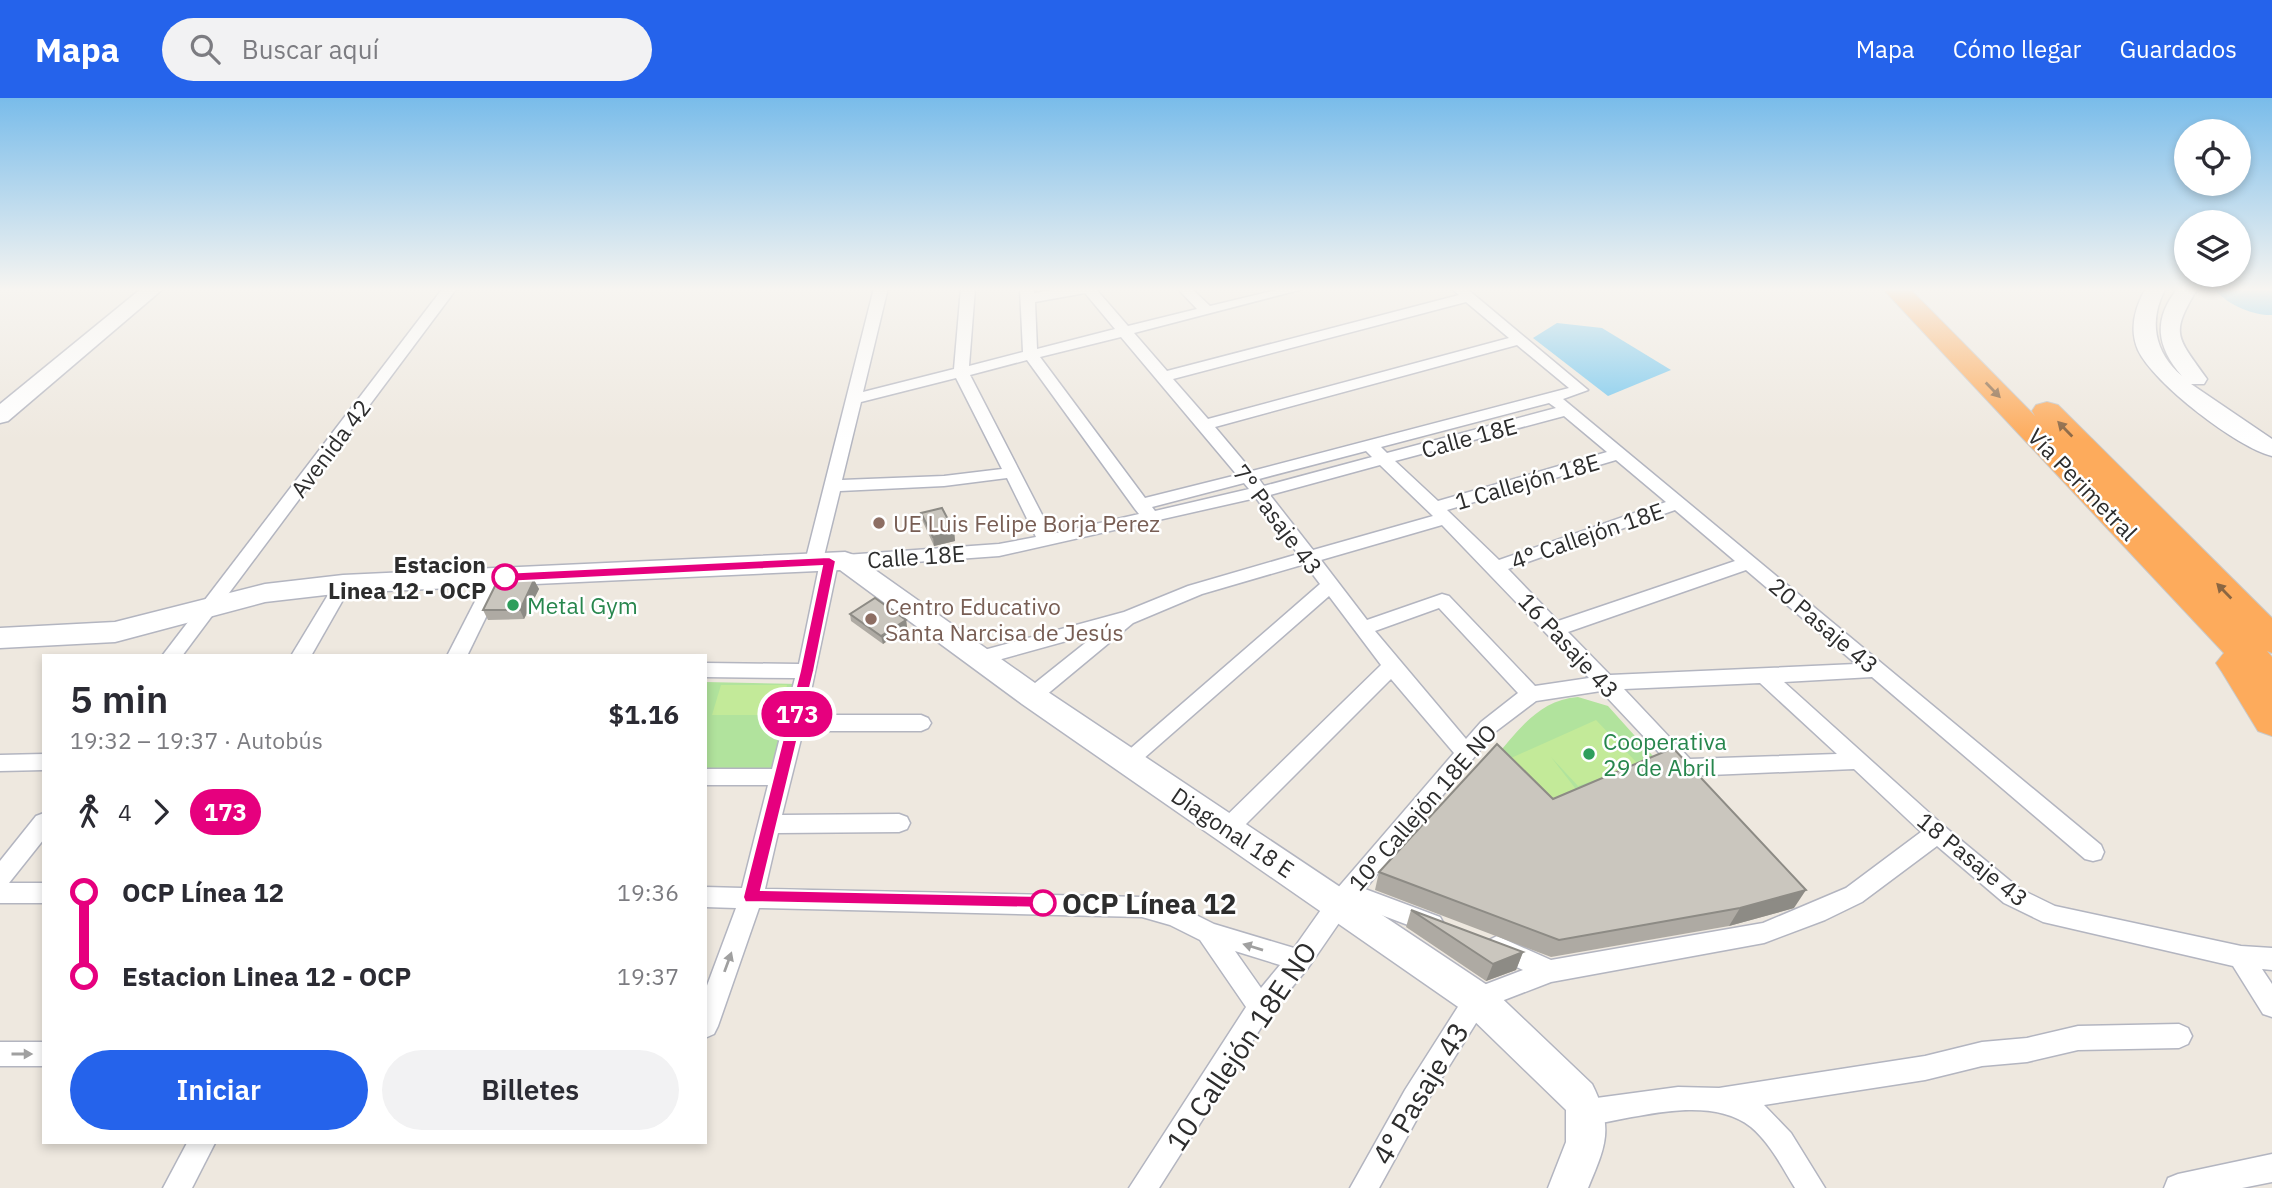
<!DOCTYPE html>
<html lang="es">
<meta charset="utf-8">
<style>
body{margin:0;font-family:"IBM Plex Sans",sans-serif;background:#f2f2f3;color:#2b2b33;height:100vh;display:flex;flex-direction:column;font-size:26px;white-space:nowrap}
*{box-sizing:border-box;margin:0}
p{font-size:23px;color:#7c7c81}
.icon{flex:none;width:38px;height:38px;fill:none;stroke:currentColor;stroke-width:2;stroke-linecap:round;stroke-linejoin:round}
.map{position:relative;flex:1;overflow:hidden}
.sheet{position:absolute;left:42px;top:556px;width:665px;height:490px;display:flex;flex-direction:column;background:#fff;border-radius:0px;box-shadow:0 4px 10px #0003}
.sheet>*{flex:none}
.badge{padding:0 14px;border-radius:23px;font-size:24px;line-height:46px}
.controls{position:absolute;left:2174px;top:21px;display:grid;gap:14px}
.controls a{display:grid;place-items:center;width:77px;height:77px;border-radius:50%;background:#fff;box-shadow:0 4px 10px #0003;font-size:35px}
.map>.badge{position:absolute;translate:-50% -50%;box-shadow:0 0 0 4px #fff}
.legs{display:flex;align-items:center;gap:10px;height:77px;padding:0 28px;font-size:23px}
.legs p{margin-inline-start:auto}
.summary{display:flex;align-items:center;justify-content:space-between;height:119px;padding:0 28px}
h1{font-size:38px;font-weight:600;line-height:52px}
.action{display:flex;gap:14px;margin-top:auto;padding:14px 28px}
.action a{flex:1;height:80px;border-radius:42px;background:#2563eb;color:#fff;font-size:28px;font-weight:600;line-height:80px;text-align:center}
.action a+a{background:#f2f2f3;color:#2b2b33}
ul{padding:0 28px;list-style:none}
li{display:flex;align-items:center;gap:24px;height:84px;font-size:26px}
li i{display:grid;place-items:center;width:10px;height:100%;margin:0 9px;background:currentColor}
li i::after{content:'';width:18px;height:18px;margin:-9px;border:5px solid;border-radius:50%;background:#fff}
li p{margin-inline-start:auto}
li:first-child i{background:linear-gradient(#0000 50%,currentColor 0)}
li:last-child i{background:linear-gradient(currentColor 50%,#0000 0)}
header{display:flex;align-items:center;gap:42px;box-sizing:border-box;height:98px;padding:0 35px;background:#2563eb;color:#fff}
header strong{font-size:33px}
nav{display:flex;gap:38px;margin-inline-start:auto;font-size:24px}
.search{width:490px;height:63px;background:#f2f2f3;display:flex;align-items:center;gap:18px;box-sizing:border-box;padding:0 24px;border-radius:38px;color:#7c7c81;font-size:26px}
.map>svg:first-child{display:block}
.green{fill:#b1e39d}
.pitch{fill:#c3ea99}
.water{fill:#74c7ee}
.lines{fill:none;stroke-linecap:round;stroke-linejoin:round}
.street-casing{stroke:#b3b5c0;stroke-width:3}
.secondary-casing{stroke:#b3b5c0;stroke-width:3}
.highway-casing{stroke:#c8c8c8;stroke-width:2}
.street{fill:#fff;fill-rule:evenodd}
.secondary{fill:#fff;fill-rule:evenodd}
.highway{fill:#fdab5c;fill-rule:evenodd}
.wall{fill:#aeaaa3}
.shaded-wall{fill:#8d8b85}
.building{fill:#cac6be;stroke:#8d8b85;stroke-width:2}
.oneway{fill:#8b6642}
.oneway2{fill:#a0a0a0}
.line-1{fill:#e6007e;stroke:#fff;stroke-width:2}
.education-dot{fill:#8d6e63;stroke:#fff;stroke-width:2.5}
.stop-1-dot{fill:#fff;stroke:#e6007e;stroke-width:3.5}
.leisure-dot{fill:#2e9e5b;stroke:#fff;stroke-width:2.5}
.labels{text-anchor:middle;dominant-baseline:central;stroke-width:5;stroke-linejoin:round;paint-order:stroke}
.street-label{font-size:23px;fill:#2d2d2d;stroke:#fff}
.education-label{font-size:23px;fill:#785e54;stroke:#fff;text-anchor:start}
.stop-label{font-size:23px;font-weight:bold;fill:#2d2d2d;stroke:#fff;text-anchor:end}
.leisure-label{font-size:23px;fill:#27864d;stroke:#fff;text-anchor:start}
.near-stop-label{font-size:28px;font-weight:bold;fill:#2d2d2d;stroke:#fff;text-anchor:start}
.near-street-label{font-size:28px;fill:#2d2d2d;stroke:#fff}
</style>
<header>
<strong>Mapa</strong>
<div class="search"><svg class="icon" aria-label="search" viewBox="0 0 24 24"><circle cx="10" cy="10" r="6"/><path d="M15 15l6 6"/></svg>Buscar aquí</div>
<nav><a>Mapa</a><a>Cómo llegar</a><a>Guardados</a></nav>
</header>
<div class="map">
<svg width="2272" height="1090" viewBox="0 0 2272 1090">
<rect width="100%" height="100%" fill="#eee8df"/>
<!-- green -->
<g class="green">
<polygon points="705,584 800,586 777,675 705,676"/>
<path d="M1578,599L1608,608L1661,667L1547,716L1493,662C1518,633 1538,602 1578,599Z"/>
</g>
<!-- pitch -->
<g class="pitch">
<polygon points="721,587 787,587 780,617 712,617"/>
<polygon points="1596,622 1639,667 1578,688 1551,659 1582,699 1551,712 1500,665"/>
</g>
<!-- water -->
<g class="water">
<path d="M2213,190H2272V217C2252,218 2225,205 2213,190Z"/>
<polygon points="1557,225 1602,230 1671,272 1608,298 1533,240"/>
</g>
<g class="lines">
<defs>
<g id="street">
<polygon points="443,190 457,190 182,558 162,558"/>
<path d="M874,190H888L863,294L954,271L961,190H975L969,268L1023,254L1020,190H1034V195L1066,190H1095L1128,228L1197,211L1177,190H1191L1210,208L1285,190H1307L1134,235L1167,273L1459,197L1451,190H1466L1588,292L1563,301L2101,747L2104,754L2101,761L2093,763L2085,761L1872,579L1784,584L1945,729L2020,791L2055,808L2241,848L2272,850V872L2262,871L2272,886V919L2263,916L2233,868L2043,824L2004,805L1937,748L1862,804L1825,822L1764,845L1551,884L1486,909L1423,1010L1379,1090H1350L1405,992L1468,893L1523,872L1489,856L1485,849L1489,842L1497,838L1551,862L1763,825L1846,790L1921,734L1854,671L1686,678L1679,676L1601,593L1536,603L1495,634L1365,791L1440,819L1444,826L1440,833L1432,836L1352,806L1308,870L1269,917L1159,1090H1129L1246,909L1200,842L1170,827L1142,819L759,810L718,928L714,936L705,940V893L736,810L705,809V789L742,790L768,687H705V671H772L795,580L705,579V565L799,566L819,469L808,468L805,464ZM1085,195L1115,231L1037,251L1035,204ZM1466,204L1509,240L1208,321L1173,281ZM1121,239L1237,377L1145,400L1040,259ZM1517,247L1569,290L1252,373L1215,329ZM1027,262L1135,411L1139,416L1052,436L970,277ZM956,280L1002,371L944,378L842,382L861,304ZM1549,305L1556,310L1387,355L1381,349ZM1564,318L1607,354L1438,403L1395,363ZM1366,353L1372,359L1264,388L1259,381ZM1616,362L1666,404L1499,462L1447,412ZM1380,367L1433,418L1313,452L1270,397ZM1007,380L1036,439L999,446L845,457L837,461L824,458L840,393L944,388ZM1244,385L1249,391L1155,413L1152,409ZM1256,400L1298,456L1188,488L1124,514L973,555L970,560L980,567L1099,534L1025,593L1022,598L1025,603H1039L1133,525L1202,496L1305,466L1320,486L1116,663L1120,669H1134L1329,498L1381,567L1220,724L1217,730L1220,736L1228,739L1236,736L1391,581L1454,655L1330,799L1294,850L1214,826L1184,811L1142,799L765,791L778,735L899,734L907,731L910,725L907,719L899,716L782,717L803,633H921L928,630L931,625L928,620L921,617H806L838,465L845,469L999,458ZM1675,412L1735,463L1558,523L1508,471ZM1442,427L1589,580L1535,588L1449,498L1442,496L1367,522L1321,462ZM1746,472L1856,566L1610,577L1568,534ZM1439,510L1518,595L1481,624L1466,641L1375,533ZM1760,585L1837,656L1690,661L1624,591ZM1235,853L1280,867L1261,890Z"/>
<polygon points="496,474 505,480 467,558 447,558 487,480"/>
<polygon points="343,480 352,486 311,558 291,558 337,482"/>
<polygon points="44,656 44,672 0,673 0,657"/>
<polygon points="44,715 44,741 9,785 44,785 44,805 0,805 0,763 36,718"/>
<path d="M2179,926L2188,930L2192,938L2188,946L2179,950L2078,952L2027,964L1982,968L1925,982L1764,1007L1791,1035L1825,1090H1795C1782,1069 1770,1045 1751,1029C1709,996 1637,1020 1589,1027L1580,1023L1576,1014L1580,1005L1589,1001L1678,989L1719,990L1925,958L1982,944L2027,940L2078,928Z"/>
<rect x="0" y="944" width="44" height="24"/>
<polygon points="187,1045 215,1045 192,1090 163,1090"/>
<polygon points="2272,1056 2272,1084 2242,1090 2164,1090 2168,1080 2178,1076"/>
</g>
<g id="secondary">
<polygon points="142,190 164,190 8,323 0,325 0,306"/>
<path d="M2146,190H2166C2148,222 2154,254 2182,278C2156,248 2153,221 2178,190H2198C2169,237 2177,238 2207,281L2204,286H2191L2272,341V358C2238,350 2153,285 2138,252C2129,231 2135,209 2146,190Z"/>
<path d="M845,454L854,457L1042,590L1490,889L1592,986C1614,1030 1606,1047 1588,1090H1548L1566,1044V1012L1464,913L1022,606L840,472L343,495L265,504L115,544L0,550V530L115,524L265,486L343,477Z"/>
</g>
<polygon id="highway" points="1882,190 1909,190 2035,318 2032,313 2036,307 2047,304 2058,307 2272,520 2272,555 2267,553 2272,559 2272,638 2258,633 2222,574 2216,565 2224,555"/>
</defs>
<!-- street casing -->
<use href="#street" class="street-casing"/>
<!-- secondary casing -->
<use href="#secondary" class="secondary-casing"/>
<!-- highway casing -->
<use href="#highway" class="highway-casing"/>
<!-- street -->
<use href="#street" class="street"/>
<!-- secondary -->
<use href="#secondary" class="secondary"/>
<!-- highway -->
<use href="#highway" class="highway"/>
</g>
<!-- wall -->
<g class="wall">
<polygon points="921,415 954,433 955,443 934,448 923,424"/>
<polygon points="534,482 539,491 524,521 488,522 483,512"/>
<polygon points="850,516 906,522 907,529 883,546 851,523"/>
<polygon points="1379,774 1794,810 1729,828 1551,859 1375,792"/>
<polygon points="1411,812 1523,854 1516,872 1486,883 1406,829"/>
</g>
<!-- shaded-wall -->
<g class="shaded-wall">
<polygon points="954,433 955,443 934,448 933,439"/>
<polygon points="534,482 539,491 524,521 520,512"/>
<polygon points="906,522 907,529 883,546 881,538"/>
<polygon points="1806,792 1794,810 1729,828 1740,810"/>
<polygon points="1523,854 1516,872 1486,883 1493,866"/>
</g>
<!-- building -->
<g class="building">
<polygon points="942,410 954,433 933,439 921,415"/>
<polygon points="498,482 534,482 520,512 483,512"/>
<polygon points="875,500 906,522 881,538 850,516"/>
<polygon points="1497,646 1553,701 1673,650 1806,792 1740,810 1559,842 1379,774"/>
<polygon points="1411,812 1523,854 1493,866"/>
</g>
<!-- one-way arrows -->
<defs><path id="oneway-solid" d="M-6-.8H1V-3.2L6.5 0L1 3.2V.8H-6Z" transform="scale(1.75)"/></defs>
<g class="oneway">
<use href="#oneway-solid" transform="translate(1993 292) rotate(46)"/>
<use href="#oneway-solid" transform="translate(2065 331) rotate(-134)"/>
<use href="#oneway-solid" transform="translate(2224 493) rotate(-134)"/>
</g>
<g class="oneway2">
<use href="#oneway-solid" transform="translate(1253 849) rotate(-163)"/>
<use href="#oneway-solid" transform="translate(728 864) rotate(-70)"/>
<use href="#oneway-solid" transform="translate(22 956)"/>
</g>
<!-- sky -->
<linearGradient id="sky" x2="0" y2="1"><stop stop-color="#79bcea"/><stop offset="0.56" stop-color="#f7f5f1"/><stop offset="1" stop-color="#f7f5f1" stop-opacity="0"/></linearGradient>
<rect width="2272" height="342" fill="url(#sky)"/>
<!-- line-1 -->
<polygon class="line-1" points="829,459 836,463 814,573 761,792 1043,798 1049,800 1049,810 745,804 743,799 800,573 822,468 505,484 499,479 505,475"/>
<!-- markers -->
<g class="education-dot">
<circle cx="879" cy="425" r="7"/>
<circle cx="871" cy="521" r="7"/>
</g>
<g class="stop-1-dot">
<circle cx="505" cy="479" r="12"/>
<circle cx="1043" cy="805" r="12"/>
</g>
<g class="leisure-dot">
<circle cx="513" cy="507" r="7"/>
<circle cx="1589" cy="656" r="7"/>
</g>
<g class="labels">
<!-- street labels -->
<g class="street-label">
<text transform="translate(1469 339) rotate(-15)">Calle 18E</text>
<text transform="translate(330 350) rotate(-53)">Avenida 42</text>
<text transform="translate(1527 383) rotate(-16)">1 Callejón 18E</text>
<text transform="translate(2083 386) rotate(46)">Vía Perimetral</text>
<text transform="translate(1278 421) rotate(53)">7° Pasaje 43</text>
<text transform="translate(1587 437) rotate(-19)">4° Callejón 18E</text>
<text transform="translate(916 458) rotate(-4)">Calle 18E</text>
<text transform="translate(1824 527) rotate(40)">20 Pasaje 43</text>
<text transform="translate(1569 547) rotate(47)">16 Pasaje 43</text>
<text transform="translate(1422 709) rotate(-49)">10° Callejón 18E NO</text>
<text transform="translate(1233 734) rotate(34)">Diagonal 18 E</text>
<text transform="translate(1973 761) rotate(39)">18 Pasaje 43</text>
</g>
<!-- education labels -->
<g class="education-label">
<text x="893" y="425">UE Luis Felipe Borja Perez</text>
<text x="885" y="508">Centro Educativo<tspan x="885" dy="26">Santa Narcisa de Jesús</tspan></text>
</g>
<!-- stop labels -->
<g class="stop-label">
<text x="486" y="466">Estacion<tspan x="486" dy="26">Linea 12 - OCP</tspan></text>
</g>
<!-- leisure labels -->
<g class="leisure-label">
<text x="527" y="507">Metal Gym</text>
<text x="1603" y="643">Cooperativa<tspan x="1603" dy="26">29 de Abril</tspan></text>
</g>
<!-- near-stop labels -->
<g class="near-stop-label">
<text x="1062" y="805">OCP Línea 12</text>
</g>
<!-- near-street labels -->
<g class="near-street-label">
<text transform="translate(1241 948) rotate(-56)">10 Callejón 18E NO</text>
<text transform="translate(1420 995) rotate(-59)">4° Pasaje 43</text>
</g>
</g>
</svg>
<div class="controls">
<a><svg class="icon" aria-label="locate" viewBox="0 0 24 24"><circle cx="12" cy="12" r="6"/><path d="M12 2v4M12 18v4M2 12h4M18 12h4"/></svg></a>
<a><svg class="icon" aria-label="layers" viewBox="0 0 24 24"><path d="M12 4l9 5-9 5-9-5zM3 14l9 5 9-5"/></svg></a>
</div>
<b class="badge" style="left:797px;top:616px;background:#e6007e;color:#fff">173</b>
<section class="sheet">
<div class="summary"><div><h1>5 min</h1><p>19:32 – 19:37 · Autobús</p></div><b>$1.16</b></div>
<div class="legs"><svg class="icon" aria-label="walk" viewBox="0 0 24 24"><circle cx="13" cy="4" r="2"/><path d="M13 8l-2 6 4 7M11 14l-3 7M7 12l3-4h3l4 4"/></svg>4<svg class="icon" aria-label="forward" viewBox="0 0 24 24"><path d="M9 5l7 7-7 7"/></svg><b class="badge" style="background:#e6007e;color:#fff">173</b></div>
<ul>
<li><i style="color:#e6007e"></i><b>OCP Línea 12</b><p>19:36</p></li>
<li><i style="color:#e6007e"></i><b>Estacion Linea 12 - OCP</b><p>19:37</p></li>
</ul>
<div class="action"><a>Iniciar</a><a>Billetes</a></div>
</section>
</div>
